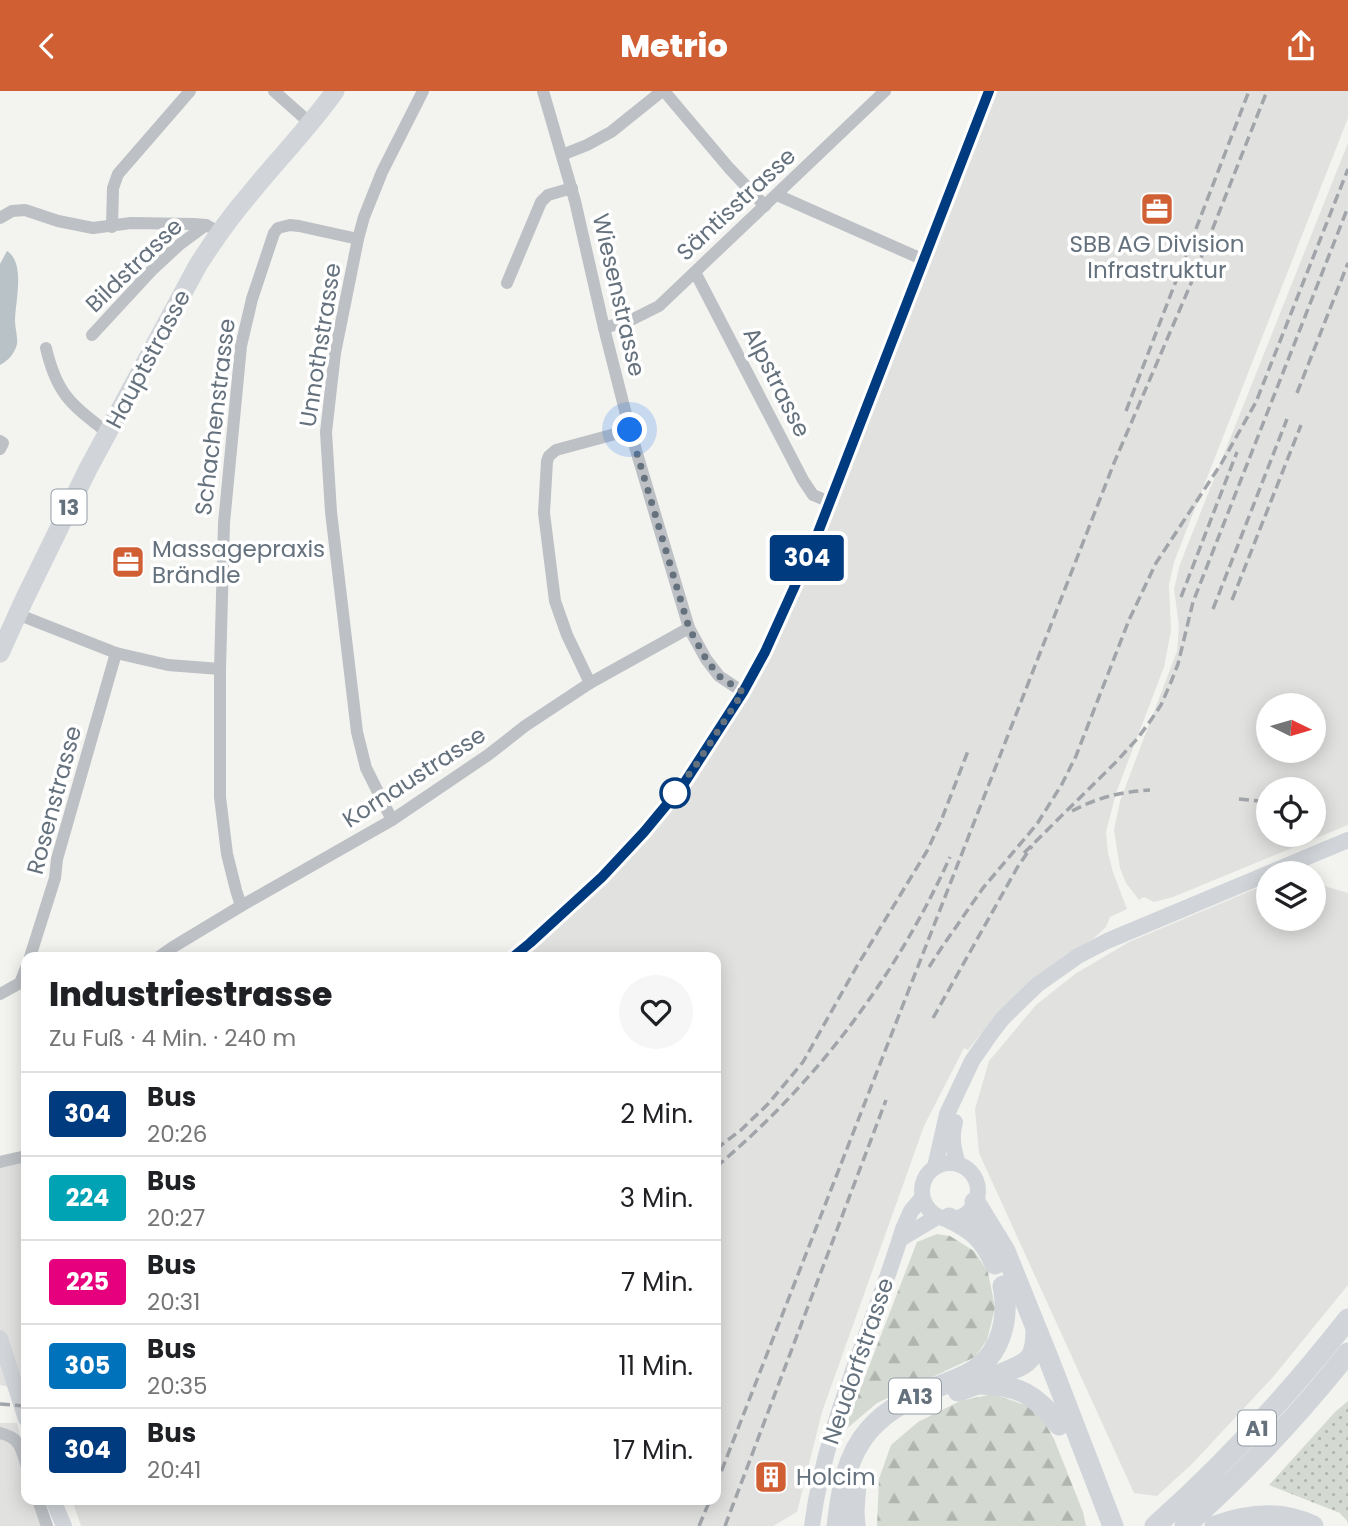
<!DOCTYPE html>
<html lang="de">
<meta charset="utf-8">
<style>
body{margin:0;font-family:Poppins,sans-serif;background:#f6f6f6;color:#202124;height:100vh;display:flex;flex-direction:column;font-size:26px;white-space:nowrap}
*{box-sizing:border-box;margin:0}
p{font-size:23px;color:#757577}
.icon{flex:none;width:38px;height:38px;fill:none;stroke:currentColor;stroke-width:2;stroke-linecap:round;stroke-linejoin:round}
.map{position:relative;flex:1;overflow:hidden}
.side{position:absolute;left:21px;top:861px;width:700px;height:553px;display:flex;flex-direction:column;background:#fff;border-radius:14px;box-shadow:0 4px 18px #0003}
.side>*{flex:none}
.badge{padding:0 14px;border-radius:5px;font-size:24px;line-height:46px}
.needle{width:46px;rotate:95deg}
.controls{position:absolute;left:1256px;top:602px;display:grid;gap:14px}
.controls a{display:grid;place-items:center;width:70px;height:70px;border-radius:50%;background:#fff;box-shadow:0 4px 18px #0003;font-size:35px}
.you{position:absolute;width:35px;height:35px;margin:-18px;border:5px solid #fff;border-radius:50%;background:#1a73e8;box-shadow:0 0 0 10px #1a73e833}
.map>.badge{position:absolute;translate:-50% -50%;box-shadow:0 0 0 4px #fff}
.round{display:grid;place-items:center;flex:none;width:74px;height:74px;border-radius:37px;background:#f6f6f6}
.head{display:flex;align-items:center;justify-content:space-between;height:119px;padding:0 28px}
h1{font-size:33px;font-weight:800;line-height:52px}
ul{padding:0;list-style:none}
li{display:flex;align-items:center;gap:21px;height:84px;padding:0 28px;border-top:2px solid #e0e0e0}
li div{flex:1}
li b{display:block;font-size:26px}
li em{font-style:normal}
li .badge{min-width:77px;font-weight:700;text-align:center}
header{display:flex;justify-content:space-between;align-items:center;height:91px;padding:0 28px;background:#d05f33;color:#fff;font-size:32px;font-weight:800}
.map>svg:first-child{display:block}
.built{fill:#e1e2e0;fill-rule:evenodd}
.grass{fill:url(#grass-dots)}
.forest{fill:url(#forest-firs)}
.water{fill:#b9c2c7}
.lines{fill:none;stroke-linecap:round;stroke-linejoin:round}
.street{stroke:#bdc0c4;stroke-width:12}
.secondary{stroke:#d1d5d9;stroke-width:16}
.primary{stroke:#d1d5d9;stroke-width:19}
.highway{stroke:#d1d5d9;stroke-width:21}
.rail{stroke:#a1a5aa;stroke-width:3.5;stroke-dasharray:10 5;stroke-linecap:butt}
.line-casing{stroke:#fff;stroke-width:16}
.line{stroke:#003b80;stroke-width:10}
.walk{stroke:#65727e;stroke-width:7;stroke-dasharray:0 12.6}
.stop-dot{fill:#fff;stroke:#003b80;stroke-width:3.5}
.labels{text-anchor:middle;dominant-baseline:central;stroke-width:7;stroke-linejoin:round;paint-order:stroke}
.shield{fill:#fff;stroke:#939ca5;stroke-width:2}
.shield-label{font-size:21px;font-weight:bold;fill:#65727e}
.street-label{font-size:23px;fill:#65727e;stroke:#fff}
.poi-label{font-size:23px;fill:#65727e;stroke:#fff;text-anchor:start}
</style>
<header><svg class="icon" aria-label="back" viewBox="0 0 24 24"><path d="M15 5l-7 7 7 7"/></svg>Metrio<svg class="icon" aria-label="share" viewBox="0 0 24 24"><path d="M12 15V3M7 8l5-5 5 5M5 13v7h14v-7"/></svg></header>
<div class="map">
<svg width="1348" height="1435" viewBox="0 0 1348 1435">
<defs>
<pattern id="grass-dots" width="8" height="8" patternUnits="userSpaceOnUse" patternTransform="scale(1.75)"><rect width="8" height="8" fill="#d4dad1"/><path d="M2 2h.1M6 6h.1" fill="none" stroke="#b0b5af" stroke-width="1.8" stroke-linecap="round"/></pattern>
<pattern id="forest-firs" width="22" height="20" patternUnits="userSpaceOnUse" patternTransform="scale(1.75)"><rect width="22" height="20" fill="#d4dad1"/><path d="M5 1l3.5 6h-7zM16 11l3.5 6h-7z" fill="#b0b5af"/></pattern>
</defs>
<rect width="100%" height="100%" fill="#f3f3f0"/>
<!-- built -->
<g class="built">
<polygon points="989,0 1348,0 1348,27 1174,471 1169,494 1171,540 1164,576 1116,702 1106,741 1108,762 1113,781 1127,818 1110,826 1106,836 1093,848 1064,865 1030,891 999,920 968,959 964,957 924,1035 822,1321 797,1421 773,1435 81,1435 72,1409 716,1409 716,866 513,866 602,786 683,694 743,601 802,479"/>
<path d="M1348,52V734L1173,806L1154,811L1144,806L1139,809L1126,792L1120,777L1114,739L1120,710L1177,560L1179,535L1174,498L1180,473ZM1269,614H1314V660H1269ZM1269,698H1314V744H1269Z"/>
<polygon points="1269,792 1269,828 1314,828 1314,792 1348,802 1348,1194 1273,1286 1193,1372 1157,1405 1134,1402 979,1062 975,1018 989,970 1036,914 1075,883 1129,851"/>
<polygon points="26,1065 26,1295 10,1296 0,1294 0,1071"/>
<polygon points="0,1332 17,1332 26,1368 26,1409 37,1409 44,1435 0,1435"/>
</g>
<!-- grass -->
<polygon class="grass" points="1348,1310 1348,1431 1340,1422 1269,1394 1335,1321"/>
<!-- forest -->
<g class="forest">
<polygon points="937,1143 950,1145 974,1160 988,1181 995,1217 987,1249 975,1266 877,1312 844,1340 917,1151"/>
<polygon points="993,1303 1028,1315 1042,1327 1054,1348 1083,1421 1086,1435 877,1435 879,1388 891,1354 918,1331 960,1310"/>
</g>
<!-- water -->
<path class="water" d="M7,160C26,172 15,211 15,230C15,237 18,246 17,253C15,262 8,270 0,274V173Z"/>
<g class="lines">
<!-- street -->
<g class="street">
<polyline points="274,0 310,32"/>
<polyline points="543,0 575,110 604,237 630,339 689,537 706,568 719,585 743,601"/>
<polyline points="664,0 729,77 765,115"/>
<polyline points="562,64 587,54 611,41 662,0"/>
<polyline points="777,104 924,169"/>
<polyline points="0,127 12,120 25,119 58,130 93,137 131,132 194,133 206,134 219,141"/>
<polyline points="112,136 113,97 118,83 190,0"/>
<polyline points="695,181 803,389 813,404 830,411"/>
<polyline points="507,192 541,111 548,104 572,97"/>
<polyline points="604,237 631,229 659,215 885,0"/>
<polyline points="92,244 153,178 179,154 206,134"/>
<path d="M46,257C57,304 71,313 108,342"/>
<polyline points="0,350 3,352 0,358"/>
<polyline points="17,523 116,562 168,574 220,578"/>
<polyline points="590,592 567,544 555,510 544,422 547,370 549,365 556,359 630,339"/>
<polyline points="392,729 366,677 357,641 331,421 326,341 335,262 358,148 364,126 382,81 423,0"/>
<polyline points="241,815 236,799 227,763 220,706 220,578 224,432 241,255 252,208 274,142 278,137 290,134 299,135 358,148"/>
<polyline points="30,866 55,787 57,768 116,562"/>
<polyline points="159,866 173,856 241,815 392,729 488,664 525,635 590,592 689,537"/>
<polyline points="513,866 602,786 644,741 683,694 743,601 765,561 802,479 989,0"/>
<polyline points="0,903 20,892 26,877"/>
<polyline points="0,1071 26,1065"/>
<path d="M0,1342C19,1346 21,1356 26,1373"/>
<polyline points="38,1409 47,1435"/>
</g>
<!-- secondary -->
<g class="secondary">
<path d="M955,1031C951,1047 953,1057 958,1073"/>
<circle cx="950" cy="1100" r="28"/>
<polyline points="935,1076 947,1023 972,970 990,944 1003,927 1037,894 1078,865 1107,850 1348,749"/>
<polyline points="900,1148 937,1126"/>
<polyline points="0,1247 26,1328"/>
<polyline points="53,1409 64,1435"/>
<path d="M812,1435C825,1332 873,1237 903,1138L911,1120L922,1107"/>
</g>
<!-- primary -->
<path class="primary" d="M0,562L24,509L88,378L198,174C214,149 230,126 249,104C277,69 309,37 335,0"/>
<!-- highway -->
<g class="highway">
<polyline points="975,1111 1005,1160 1049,1269 1113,1435"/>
<path d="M949,1127C973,1138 984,1148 995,1173"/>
<path d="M980,1293C1018,1294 1036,1303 1059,1334"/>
<path d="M958,1300C973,1295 987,1289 1001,1283C1027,1272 1036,1271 1036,1239"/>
<path d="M837,1435C841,1401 846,1365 869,1339C889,1316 915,1305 942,1294C954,1289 966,1285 976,1278C1003,1259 1009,1224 1003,1195"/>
<polyline points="855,1435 854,1420 856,1392"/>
<path d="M1155,1435C1226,1372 1289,1303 1348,1228"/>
<path d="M1185,1435C1244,1382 1299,1324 1348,1262"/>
<path d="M1215,1435C1248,1423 1281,1419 1313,1435"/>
</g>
<!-- rail -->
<g class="rail">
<polyline points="1297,302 1348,172"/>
<polyline points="1126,320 1249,0"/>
<polyline points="1181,506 1237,361"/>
<polyline points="1232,509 1301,334"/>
<polyline points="1213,518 1287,328"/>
<polyline points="1239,708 1269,711"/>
<path d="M1072,720C1099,706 1120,701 1150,699"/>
<polyline points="1024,762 1116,671 1137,648 1151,629 1161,614 1171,591 1178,573 1193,511 1348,116"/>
<polyline points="929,876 942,856 983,797 1037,733 1062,693 1076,665 1129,529 1156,472 1221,373 1256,311 1348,78"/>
<polyline points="933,927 1017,777 1032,755"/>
<polyline points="716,1058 741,1039 768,1013 803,971 857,875 927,760 941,730 968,660"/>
<path d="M716,1076C816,992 896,886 950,766"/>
<polyline points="0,1313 26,1315"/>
<polyline points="716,1394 1114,372 1192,190 1267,0"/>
<polyline points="699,1435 710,1409"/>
<polyline points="725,1435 886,1009"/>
</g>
</g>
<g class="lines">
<defs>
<polyline id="line" points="513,866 530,852 602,786 644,741 683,694 743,601 765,561 812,457 989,0"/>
</defs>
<!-- line casing -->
<use href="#line" class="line-casing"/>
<!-- line -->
<use href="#line" class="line"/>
<!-- walk -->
<polyline class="walk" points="630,339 689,537 706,568 719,585 743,601 696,674 675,702"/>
</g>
<!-- icons -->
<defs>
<symbol id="office-square" viewBox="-11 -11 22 22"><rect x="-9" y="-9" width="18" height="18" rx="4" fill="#d05f33" stroke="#fff"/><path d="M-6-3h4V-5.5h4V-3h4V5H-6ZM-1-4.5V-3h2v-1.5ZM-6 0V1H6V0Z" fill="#fff"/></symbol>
<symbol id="building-square" viewBox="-11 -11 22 22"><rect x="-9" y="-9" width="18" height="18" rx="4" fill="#d05f33" stroke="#fff"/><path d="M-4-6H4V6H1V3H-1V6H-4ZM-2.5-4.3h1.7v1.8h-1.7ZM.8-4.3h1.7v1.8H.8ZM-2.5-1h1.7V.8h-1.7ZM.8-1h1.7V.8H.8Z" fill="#fff"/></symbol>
</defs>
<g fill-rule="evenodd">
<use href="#office-square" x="1138" y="99" width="38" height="38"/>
<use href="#office-square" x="109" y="452" width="38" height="38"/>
<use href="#building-square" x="752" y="1367" width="38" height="38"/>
</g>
<!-- markers -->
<circle class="stop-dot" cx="675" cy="702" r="14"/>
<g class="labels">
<!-- shield labels -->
<g class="shield">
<rect x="51.5" y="398.5" width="35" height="35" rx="5"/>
<rect x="889" y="1287.5" width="52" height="35" rx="5"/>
<rect x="1238" y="1319.5" width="38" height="35" rx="5"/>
</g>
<g class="shield-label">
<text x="69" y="416">13</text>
<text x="915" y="1305">A13</text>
<text x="1257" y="1337">A1</text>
</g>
<!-- street labels -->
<g class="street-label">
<text transform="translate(736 113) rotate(-43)">Säntisstrasse</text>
<text transform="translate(134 174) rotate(-44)">Bildstrasse</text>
<text transform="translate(619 204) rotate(77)">Wiesenstrasse</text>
<text transform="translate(320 254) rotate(-81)">Unnothstrasse</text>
<text transform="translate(148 268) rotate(-62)">Hauptstrasse</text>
<text transform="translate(777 291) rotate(63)">Alpstrasse</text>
<text transform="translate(215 326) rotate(-83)">Schachenstrasse</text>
<text transform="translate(414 686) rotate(-33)">Kornaustrasse</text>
<text transform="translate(54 709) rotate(-75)">Rosenstrasse</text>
<text transform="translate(858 1270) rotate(-71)">Neudorfstrasse</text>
</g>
<!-- poi labels -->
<g class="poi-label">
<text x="1157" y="153" text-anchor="middle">SBB AG Division<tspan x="1157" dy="26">Infrastruktur</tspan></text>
<text x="152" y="458">Massagepraxis<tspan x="152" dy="26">Brändle</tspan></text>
<text x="796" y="1386">Holcim</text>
</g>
</g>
</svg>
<div class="controls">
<a><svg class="needle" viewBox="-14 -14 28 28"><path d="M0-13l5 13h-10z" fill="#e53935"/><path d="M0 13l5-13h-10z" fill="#757577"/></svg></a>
<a><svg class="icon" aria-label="locate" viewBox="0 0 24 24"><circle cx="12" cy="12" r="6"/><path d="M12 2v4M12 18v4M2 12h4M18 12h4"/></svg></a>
<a><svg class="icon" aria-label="layers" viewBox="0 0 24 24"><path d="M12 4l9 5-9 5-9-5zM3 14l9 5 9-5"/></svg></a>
</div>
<div class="you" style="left:630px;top:339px"></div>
<b class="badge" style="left:807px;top:467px;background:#003b80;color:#fff">304</b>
<section class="side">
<div class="head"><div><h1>Industriestrasse</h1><p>Zu Fuß · 4 Min. · 240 m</p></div><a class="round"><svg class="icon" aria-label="heart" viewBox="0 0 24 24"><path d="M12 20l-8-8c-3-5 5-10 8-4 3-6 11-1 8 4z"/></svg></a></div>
<ul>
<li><span class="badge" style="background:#003b80;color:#fff">304</span><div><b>Bus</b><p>20:26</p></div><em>2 Min.</em></li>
<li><span class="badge" style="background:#00a3b4;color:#fff">224</span><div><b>Bus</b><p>20:27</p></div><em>3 Min.</em></li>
<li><span class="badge" style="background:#e6007e;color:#fff">225</span><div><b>Bus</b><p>20:31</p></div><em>7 Min.</em></li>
<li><span class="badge" style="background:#0072bc;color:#fff">305</span><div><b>Bus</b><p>20:35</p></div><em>11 Min.</em></li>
<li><span class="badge" style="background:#003b80;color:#fff">304</span><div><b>Bus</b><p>20:41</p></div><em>17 Min.</em></li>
</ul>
</section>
</div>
